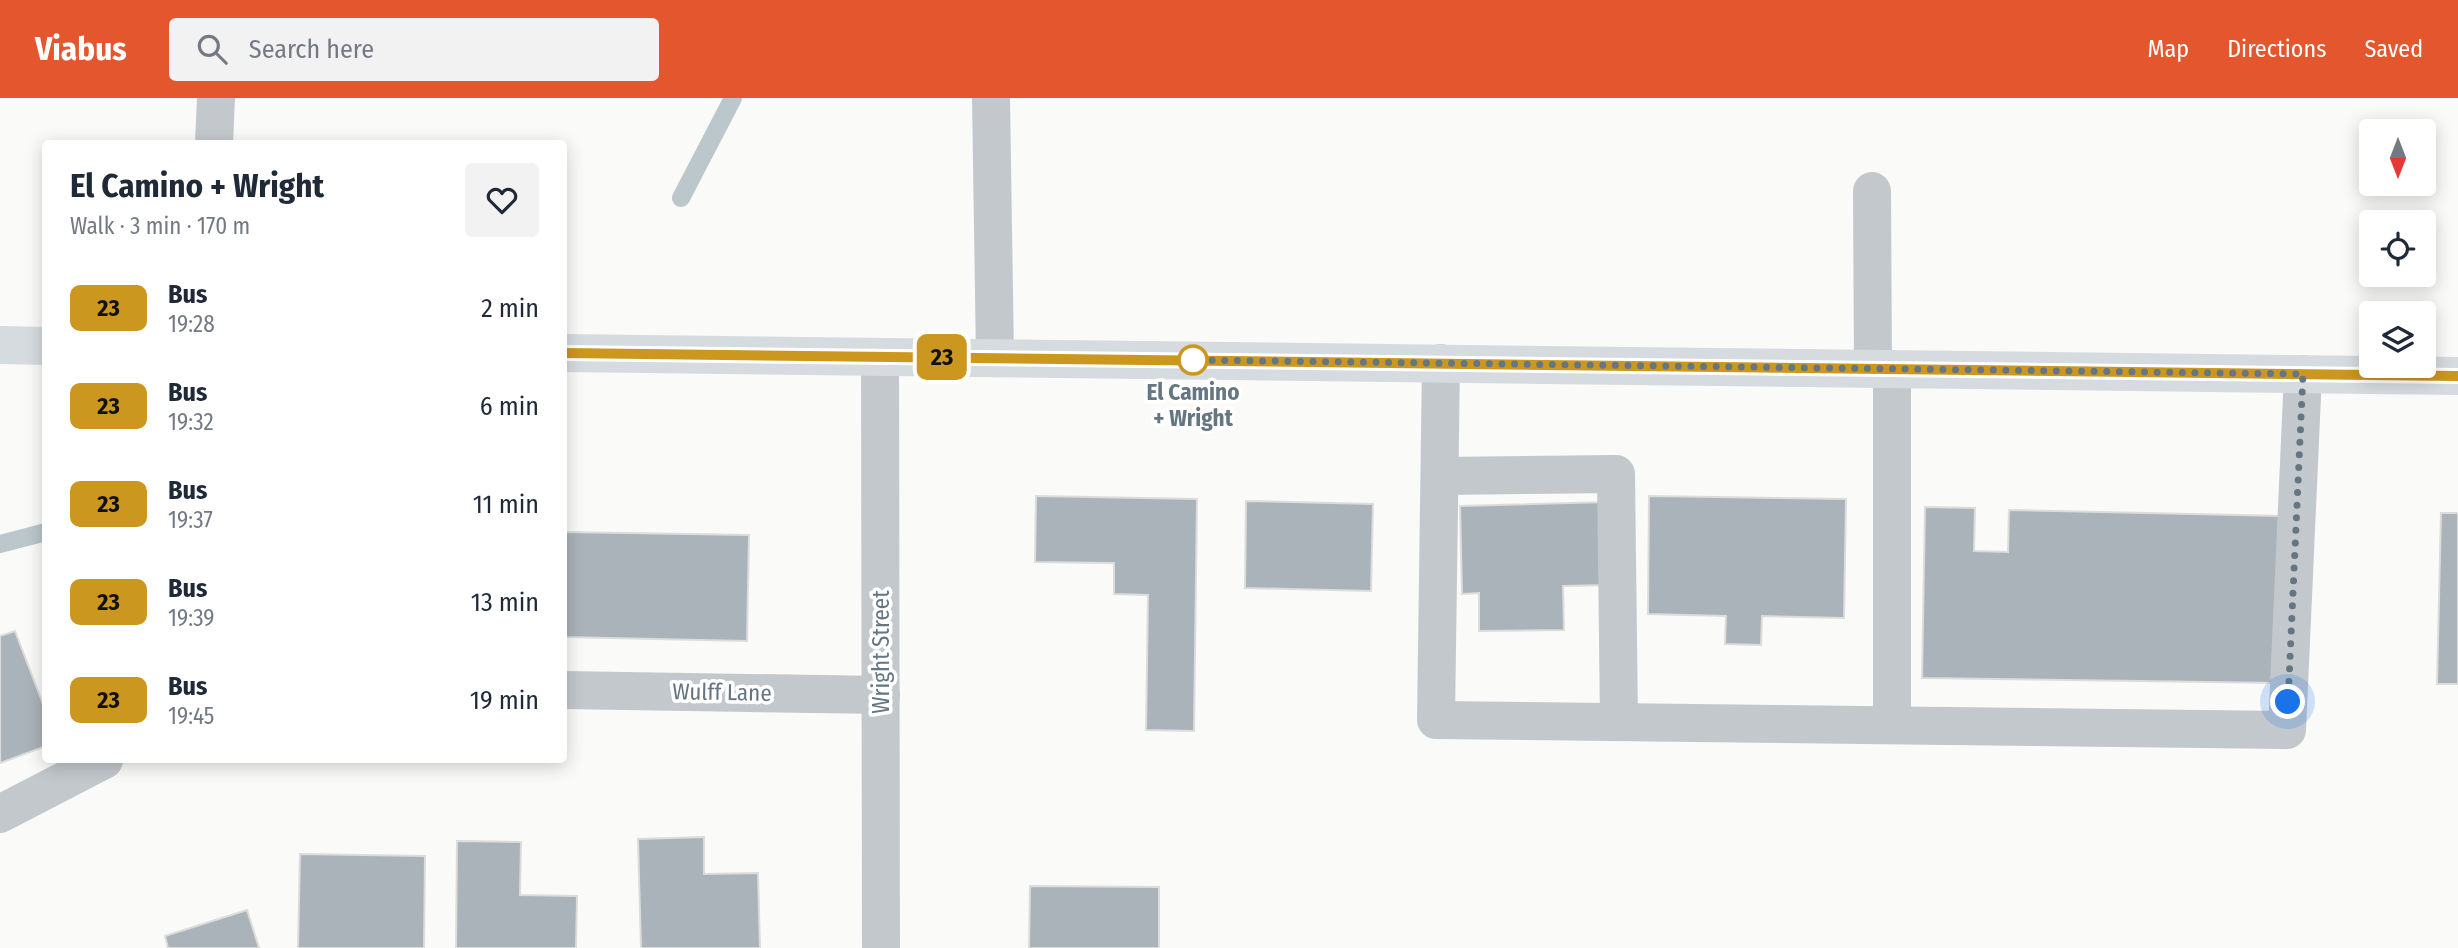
<!DOCTYPE html>
<meta charset="utf-8">
<style>
body{margin:0;font-family:"Fira Sans Condensed",sans-serif;background:#f2f2f3;color:#1f2937;height:100vh;display:flex;flex-direction:column;font-size:26px;white-space:nowrap}
*{box-sizing:border-box;margin:0}
p{font-size:23px;color:#747a83}
.icon{flex:none;width:38px;height:38px;fill:none;stroke:currentColor;stroke-width:2;stroke-linecap:round;stroke-linejoin:round}
.map{position:relative;flex:1;overflow:hidden}
.sheet{position:absolute;left:42px;top:42px;width:525px;height:623px;display:flex;flex-direction:column;background:#fff;border-radius:7px;box-shadow:0 4px 18px #0003}
.sheet>*{flex:none}
.badge{padding:0 14px;border-radius:10px;font-size:24px;line-height:46px}
.needle{width:46px;rotate:180deg}
.controls{position:absolute;left:2359px;top:21px;display:grid;gap:14px}
.controls a{display:grid;place-items:center;width:77px;height:77px;border-radius:7px;background:#fff;box-shadow:0 4px 18px #0003;font-size:35px}
.you{position:absolute;width:35px;height:35px;margin:-18px;border:5px solid #fff;border-radius:50%;background:#1a73e8;box-shadow:0 0 0 10px #1a73e833}
.map>.badge{position:absolute;translate:-50% -50%;box-shadow:0 0 0 4px #fff}
.round{display:grid;place-items:center;flex:none;width:74px;height:74px;border-radius:7px;background:#f2f2f3}
.summary{display:flex;align-items:center;justify-content:space-between;height:119px;padding:0 28px}
h1{font-size:33px;font-weight:700;line-height:52px}
ul{padding:0;list-style:none}
li{display:flex;align-items:center;gap:21px;height:98px;padding:0 28px}
li div{flex:1}
li b{display:block;font-size:26px}
li em{font-style:normal}
li .badge{min-width:77px;font-weight:700;text-align:center}
header{display:flex;align-items:center;gap:42px;box-sizing:border-box;height:98px;padding:0 35px;background:#e4572e;color:#fff}
header strong{font-size:33px}
nav{display:flex;gap:38px;margin-inline-start:auto;font-size:24px}
.search{width:490px;height:63px;background:#f2f2f3;display:flex;align-items:center;gap:18px;box-sizing:border-box;padding:0 24px;border-radius:7px;color:#747a83;font-size:26px}
.map>svg:first-child{display:block}
.lines{fill:none;stroke-linecap:round;stroke-linejoin:round}
.stream{stroke:#bbc7cb;stroke-width:18}
.building{fill:#aab3b9;stroke:#dcdcda;stroke-width:2}
.minor{stroke:#c3c8cc;stroke-width:38}
.major{stroke:#d6dbdf;stroke-width:38}
.line-casing{stroke:#fff;stroke-width:16}
.line{stroke:#cb971e;stroke-width:10}
.walk{stroke:#657683;stroke-width:7;stroke-dasharray:0 12.6}
.stop-dot{fill:#fff;stroke:#cb971e;stroke-width:3.5}
.labels{text-anchor:middle;dominant-baseline:central;stroke-width:7;stroke-linejoin:round;paint-order:stroke}
.stop-label{font-size:23px;font-weight:bold;fill:#657683;stroke:#fff}
.street-label{font-size:23px;fill:#657683;stroke:#fff}
</style>
<header>
<strong>Viabus</strong>
<div class="search"><svg class="icon" aria-label="search" viewBox="0 0 24 24"><circle cx="10" cy="10" r="6"/><path d="M15 15l6 6"/></svg>Search here</div>
<nav><a>Map</a><a>Directions</a><a>Saved</a></nav>
</header>
<div class="map">
<svg width="2458" height="850" viewBox="0 0 2458 850">
<rect width="100%" height="100%" fill="#fafaf8"/>
<g class="lines">
<!-- stream -->
<g class="stream">
<polyline points="681,100 733,0"/>
<polyline points="0,446 46,434"/>
</g>
</g>
<!-- building -->
<g class="building">
<polygon points="1036,398 1197,401 1194,633 1146,632 1148,497 1114,496 1114,465 1035,464"/>
<polygon points="1649,398 1846,401 1844,520 1762,518 1761,547 1725,546 1726,518 1648,516"/>
<polygon points="1246,403 1373,406 1371,493 1245,490"/>
<polygon points="1607,404 1609,487 1563,488 1564,532 1479,533 1479,495 1462,496 1460,408"/>
<polygon points="1925,409 1975,410 1974,453 2008,454 2009,412 2283,418 2280,585 1922,580"/>
<polygon points="2441,415 2458,415 2458,586 2437,586"/>
<polygon points="564,434 749,437 747,543 564,539"/>
<polygon points="15,533 46,614 46,648 0,665 0,538"/>
<polygon points="704,739 704,776 758,775 760,850 641,850 638,741"/>
<polygon points="457,743 521,744 520,797 577,798 576,850 456,850"/>
<polygon points="300,756 425,758 424,850 298,850"/>
<polygon points="1030,788 1159,789 1159,850 1029,850"/>
<polygon points="247,812 259,850 168,850 165,838"/>
</g>
<g class="lines">
<!-- minor -->
<g class="minor">
<polyline points="991,0 995,260"/>
<polyline points="214,46 216,0"/>
<polyline points="1872,93 1873,270"/>
<polyline points="880,259 881,850"/>
<polyline points="1441,265 1436,622 2287,632 2303,276"/>
<polyline points="1440,378 1616,376 1619,624"/>
<polyline points="564,592 881,597"/>
<polyline points="1892,627 1892,271"/>
<polyline points="0,716 104,662"/>
</g>
<!-- major -->
<g class="major">
<polyline points="0,247 46,248"/>
<polyline points="564,255 2458,278"/>
</g>
</g>
<g class="lines">
<defs>
<polyline id="line" points="564,255 2458,278"/>
</defs>
<!-- line casing -->
<use href="#line" class="line-casing"/>
<!-- line -->
<use href="#line" class="line"/>
<!-- walk -->
<polyline class="walk" points="1193,262 1190,262 2303,276 2288,604"/>
</g>
<!-- markers -->
<circle class="stop-dot" cx="1193" cy="262" r="14"/>
<g class="labels">
<!-- stop labels -->
<g class="stop-label">
<text x="1193" y="294">El Camino<tspan x="1193" dy="26">+ Wright</tspan></text>
</g>
<!-- street labels -->
<g class="street-label">
<text transform="translate(881 554) rotate(-90)">Wright Street</text>
<text transform="translate(722 594) rotate(1)">Wulff Lane</text>
</g>
</g>
</svg>
<div class="controls">
<a><svg class="needle" viewBox="-14 -14 28 28"><path d="M0-13l5 13h-10z" fill="#e53935"/><path d="M0 13l5-13h-10z" fill="#747a83"/></svg></a>
<a><svg class="icon" aria-label="locate" viewBox="0 0 24 24"><circle cx="12" cy="12" r="6"/><path d="M12 2v4M12 18v4M2 12h4M18 12h4"/></svg></a>
<a><svg class="icon" aria-label="layers" viewBox="0 0 24 24"><path d="M12 4l9 5-9 5-9-5zM3 14l9 5 9-5"/></svg></a>
</div>
<div class="you" style="left:2288px;top:604px"></div>
<b class="badge" style="left:942px;top:259px;background:#cb971e;color:#111">23</b>
<section class="sheet">
<div class="summary"><div><h1>El Camino + Wright</h1><p>Walk · 3 min · 170 m</p></div><a class="round"><svg class="icon" aria-label="heart" viewBox="0 0 24 24"><path d="M12 20l-8-8c-3-5 5-10 8-4 3-6 11-1 8 4z"/></svg></a></div>
<ul>
<li><span class="badge" style="background:#cb971e;color:#111">23</span><div><b>Bus</b><p>19:28</p></div><em>2 min</em></li>
<li><span class="badge" style="background:#cb971e;color:#111">23</span><div><b>Bus</b><p>19:32</p></div><em>6 min</em></li>
<li><span class="badge" style="background:#cb971e;color:#111">23</span><div><b>Bus</b><p>19:37</p></div><em>11 min</em></li>
<li><span class="badge" style="background:#cb971e;color:#111">23</span><div><b>Bus</b><p>19:39</p></div><em>13 min</em></li>
<li><span class="badge" style="background:#cb971e;color:#111">23</span><div><b>Bus</b><p>19:45</p></div><em>19 min</em></li>
</ul>
</section>
</div>
